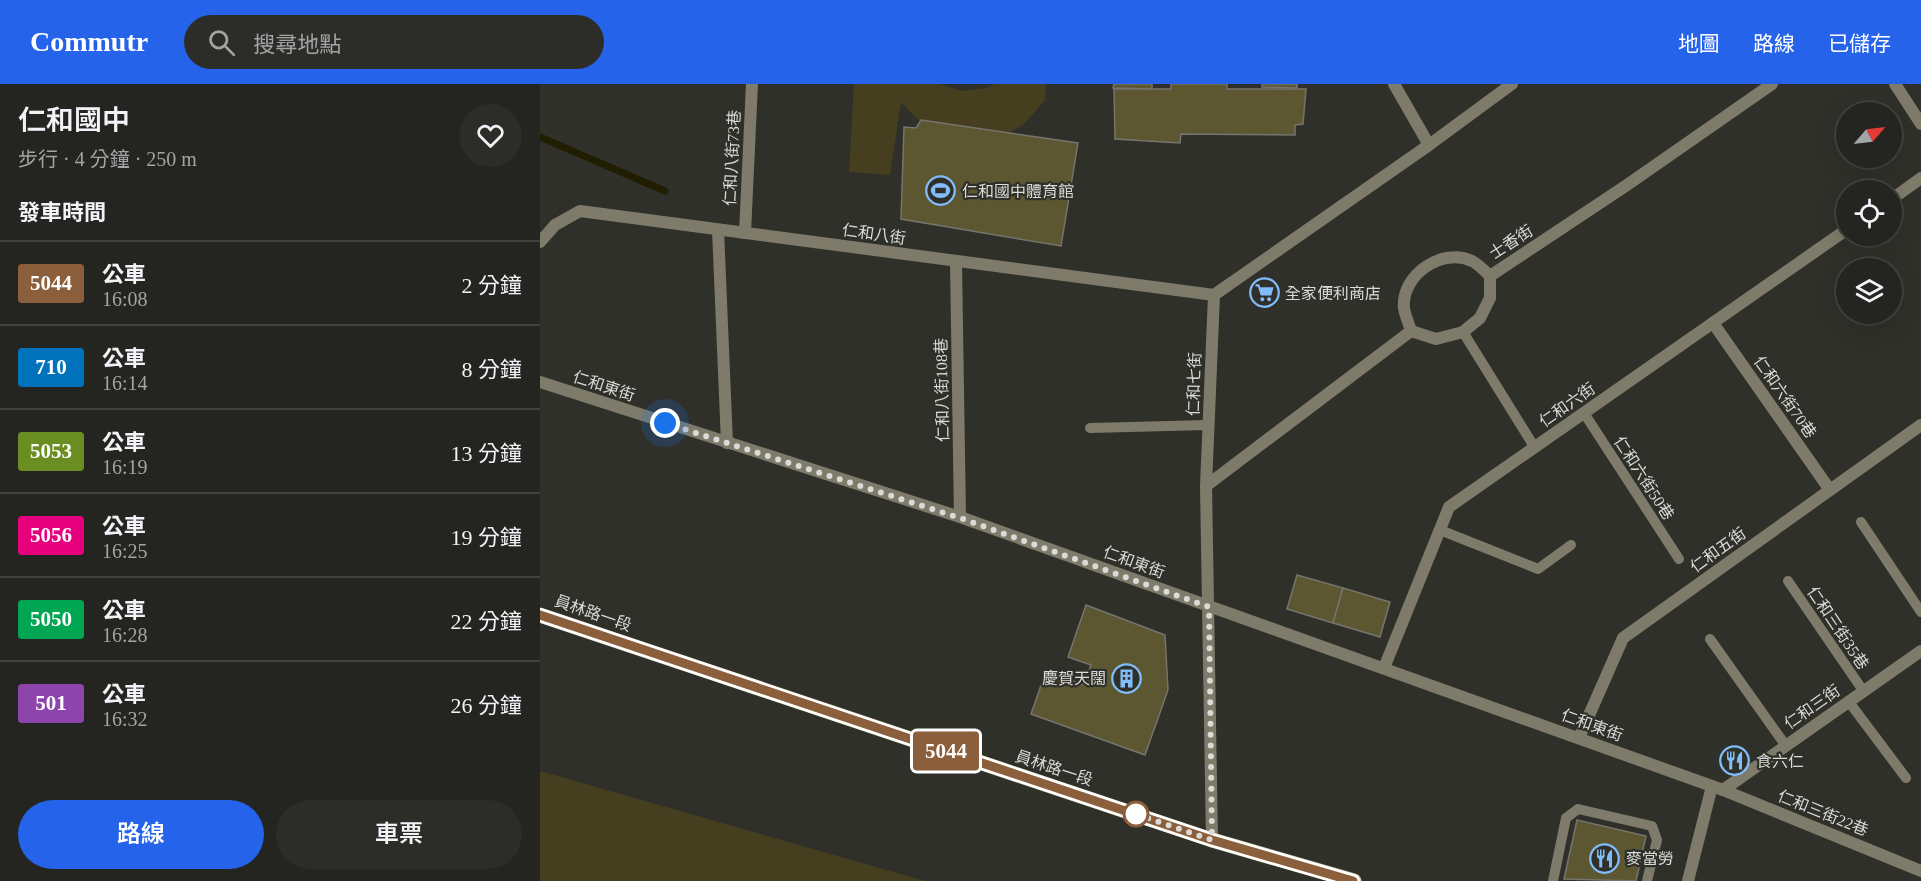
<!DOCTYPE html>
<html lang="zh-TW">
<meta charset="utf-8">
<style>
body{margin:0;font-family:"Times New Roman","Noto Sans TC",serif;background:#2c2c29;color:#f1f3f6;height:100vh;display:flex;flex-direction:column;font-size:22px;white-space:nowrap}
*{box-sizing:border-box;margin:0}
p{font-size:20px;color:#a3a4a5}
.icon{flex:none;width:33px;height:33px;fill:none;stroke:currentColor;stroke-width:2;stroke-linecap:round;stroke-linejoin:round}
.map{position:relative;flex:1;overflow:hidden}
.details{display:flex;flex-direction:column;background:#242420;width:540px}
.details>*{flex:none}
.badge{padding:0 12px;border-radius:4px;font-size:21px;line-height:39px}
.needle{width:39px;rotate:62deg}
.buttons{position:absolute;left:1296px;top:18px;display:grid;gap:12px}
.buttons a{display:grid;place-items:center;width:66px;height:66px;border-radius:50%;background:#242420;box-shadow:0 6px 24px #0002,0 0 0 2px #41413e;font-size:30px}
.you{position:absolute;width:30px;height:30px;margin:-15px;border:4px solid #fff;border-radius:50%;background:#1a73e8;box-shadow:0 0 0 9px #1a73e833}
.map>.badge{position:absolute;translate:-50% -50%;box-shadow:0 0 0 3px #fff}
h2{padding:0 18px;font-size:22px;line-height:54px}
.round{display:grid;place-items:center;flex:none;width:63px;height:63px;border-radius:32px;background:#2c2c29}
.headline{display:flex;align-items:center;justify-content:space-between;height:102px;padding:0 18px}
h1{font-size:28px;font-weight:600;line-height:45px}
.cta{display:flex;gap:12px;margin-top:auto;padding:12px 18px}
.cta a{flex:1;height:69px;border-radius:36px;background:#2563eb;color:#fff;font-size:24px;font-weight:600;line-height:69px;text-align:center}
.cta a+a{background:#2c2c29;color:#f1f3f6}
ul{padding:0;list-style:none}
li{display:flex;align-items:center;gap:18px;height:84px;padding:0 18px;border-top:2px solid #41413e}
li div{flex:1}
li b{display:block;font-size:22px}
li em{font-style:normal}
li .badge{min-width:66px;font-weight:700;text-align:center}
header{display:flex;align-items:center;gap:36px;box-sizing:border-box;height:84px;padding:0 30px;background:#2563eb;color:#fff}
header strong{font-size:28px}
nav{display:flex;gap:33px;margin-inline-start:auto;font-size:21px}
.search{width:420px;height:54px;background:#2c2c29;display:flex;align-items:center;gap:15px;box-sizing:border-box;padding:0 21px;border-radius:33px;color:#a3a4a5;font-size:22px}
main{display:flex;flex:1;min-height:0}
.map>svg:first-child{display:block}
.green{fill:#453f1f}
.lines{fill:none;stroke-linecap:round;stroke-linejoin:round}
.stream{stroke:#211d01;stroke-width:7}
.building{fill:#5d5731;stroke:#75746e;stroke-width:1.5}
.lane{stroke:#7e7b6a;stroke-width:10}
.street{stroke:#7e7b6a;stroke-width:12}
.primary{stroke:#cdc7a4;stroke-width:15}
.line-casing{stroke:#fff;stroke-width:14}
.line{stroke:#8b5e3c;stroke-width:9}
.walk{stroke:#dadad6;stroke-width:6;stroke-dasharray:0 10.8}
.stop-dot{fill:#fff;stroke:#8b5e3c;stroke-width:3}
.labels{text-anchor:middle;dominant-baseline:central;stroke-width:4.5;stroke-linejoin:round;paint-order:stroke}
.street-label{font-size:16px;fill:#dadad6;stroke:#30302a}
.poi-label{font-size:16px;fill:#dadad6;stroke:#30302a;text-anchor:start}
</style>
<header>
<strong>Commutr</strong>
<div class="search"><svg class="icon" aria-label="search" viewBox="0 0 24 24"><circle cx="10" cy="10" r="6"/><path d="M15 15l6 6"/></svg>搜尋地點</div>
<nav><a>地圖</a><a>路線</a><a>已儲存</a></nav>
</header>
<main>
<section class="details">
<div class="headline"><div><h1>仁和國中</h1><p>步行 · 4 分鐘 · 250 m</p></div><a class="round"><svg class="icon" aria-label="heart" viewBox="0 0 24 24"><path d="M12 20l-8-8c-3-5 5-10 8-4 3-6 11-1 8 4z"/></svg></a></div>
<h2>發車時間</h2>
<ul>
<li><span class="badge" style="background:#8b5e3c;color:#fff">5044</span><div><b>公車</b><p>16:08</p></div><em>2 分鐘</em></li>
<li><span class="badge" style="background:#0072bc;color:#fff">710</span><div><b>公車</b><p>16:14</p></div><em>8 分鐘</em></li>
<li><span class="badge" style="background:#6b8e23;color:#fff">5053</span><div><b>公車</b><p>16:19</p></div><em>13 分鐘</em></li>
<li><span class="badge" style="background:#e6007e;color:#fff">5056</span><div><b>公車</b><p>16:25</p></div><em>19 分鐘</em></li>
<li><span class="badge" style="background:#00a651;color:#fff">5050</span><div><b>公車</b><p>16:28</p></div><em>22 分鐘</em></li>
<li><span class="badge" style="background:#8e44ad;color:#fff">501</span><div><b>公車</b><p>16:32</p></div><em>26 分鐘</em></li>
</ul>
<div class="cta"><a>路線</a><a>車票</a></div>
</section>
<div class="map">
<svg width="1381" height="797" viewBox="0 0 1381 797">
<rect width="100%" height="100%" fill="#30302a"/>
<!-- green -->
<g class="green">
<polygon points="314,0 400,0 422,7 447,4 454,0 506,0 505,16 483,41 458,54 398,51 375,33 361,18 350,91 309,88"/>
<polygon points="0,687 385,797 0,797"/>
</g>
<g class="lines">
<!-- stream -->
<polyline class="stream" points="0,53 125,107"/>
</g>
<!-- building -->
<g class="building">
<polygon points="574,0 612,0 612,5 573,4"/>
<polygon points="631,0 687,0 687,5 766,5 763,40 755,41 755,51 641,50 640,59 575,55 574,5 631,5"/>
<polygon points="722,0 757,0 757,4 722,3"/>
<polygon points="381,36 538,59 521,162 361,135 364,43 376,44"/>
<polygon points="757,491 803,504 793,539 747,525"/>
<polygon points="803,504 850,518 840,553 793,539"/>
<polygon points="546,521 625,551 628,606 605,671 491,630 506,587 544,601 551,581 528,573"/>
<polygon points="1037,736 1106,752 1096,797 1024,795"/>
</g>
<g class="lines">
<!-- lane -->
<g class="lane">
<polyline points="923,248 995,364"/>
<polyline points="1044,329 1139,475"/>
<polyline points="550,344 668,341"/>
<polyline points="1321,438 1381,528"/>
<polyline points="900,446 998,485 1031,461"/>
<polyline points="1248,497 1324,608"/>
<polyline points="1170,555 1246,662"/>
<polyline points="1309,618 1366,694"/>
<polyline points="1013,797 1026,734 1038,725 1112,742 1117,756 1107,797"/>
</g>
<!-- street -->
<g class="street">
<polyline points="854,0 889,61"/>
<polyline points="1355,0 1381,40"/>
<polyline points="1352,115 1381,94"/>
<polyline points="178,146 187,359"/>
<polyline points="205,149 212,0"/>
<polyline points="0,158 15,141 40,127 674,211"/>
<polyline points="416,178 420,433"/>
<polyline points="950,192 1087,101 1232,0"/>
<polyline points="1173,239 1290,406"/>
<path d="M871,247C869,240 865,231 864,224C861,191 902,163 932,177C938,180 945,187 950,192"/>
<polyline points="871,247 896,255 923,248 940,234 950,214 950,192"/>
<polyline points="0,298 420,433 1183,706 1381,787"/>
<polyline points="666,402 871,247"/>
<polyline points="844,584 909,423 1306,146"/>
<polyline points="1039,654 1083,554 1381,341"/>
<polyline points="1183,706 1381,567"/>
<polyline points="672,756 666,402 674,211 889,61 972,0"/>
<polyline points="1148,797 1172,702"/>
</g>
<!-- primary -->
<polyline class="primary" points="0,531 672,756 814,797"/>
</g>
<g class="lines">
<defs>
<polyline id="line" points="0,531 672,756 813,797"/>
</defs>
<!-- line casing -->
<use href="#line" class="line-casing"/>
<!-- line -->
<use href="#line" class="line"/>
<!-- walk -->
<polyline class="walk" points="125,339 420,434 669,523 672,756 596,730"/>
</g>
<!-- icons -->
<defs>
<symbol id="stadium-ring" viewBox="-11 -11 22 22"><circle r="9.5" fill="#30302a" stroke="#81bdfa" stroke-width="1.5"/><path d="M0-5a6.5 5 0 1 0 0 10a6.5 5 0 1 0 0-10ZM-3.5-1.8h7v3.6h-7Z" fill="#81bdfa"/></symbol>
<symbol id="supermarket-ring" viewBox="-11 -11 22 22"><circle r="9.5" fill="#30302a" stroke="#81bdfa" stroke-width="1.5"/><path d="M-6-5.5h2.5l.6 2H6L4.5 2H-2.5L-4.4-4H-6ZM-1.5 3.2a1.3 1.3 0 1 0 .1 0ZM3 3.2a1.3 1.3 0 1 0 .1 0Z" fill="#81bdfa"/></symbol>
<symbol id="building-ring" viewBox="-11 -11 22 22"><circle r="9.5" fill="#30302a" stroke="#81bdfa" stroke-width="1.5"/><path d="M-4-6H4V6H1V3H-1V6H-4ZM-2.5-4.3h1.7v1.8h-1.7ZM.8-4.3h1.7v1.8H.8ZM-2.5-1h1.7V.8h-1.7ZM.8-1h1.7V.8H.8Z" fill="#81bdfa"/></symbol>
<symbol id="restaurant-ring" viewBox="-11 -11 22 22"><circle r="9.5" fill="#30302a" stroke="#81bdfa" stroke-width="1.5"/><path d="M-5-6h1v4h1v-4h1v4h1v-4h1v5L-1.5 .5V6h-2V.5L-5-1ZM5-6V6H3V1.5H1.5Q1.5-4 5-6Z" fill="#81bdfa"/></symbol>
</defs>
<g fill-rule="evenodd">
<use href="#stadium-ring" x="384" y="90" width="33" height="33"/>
<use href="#supermarket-ring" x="708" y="192" width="33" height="33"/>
<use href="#building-ring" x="570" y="578" width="33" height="33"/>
<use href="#restaurant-ring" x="1178" y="660" width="33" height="33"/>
<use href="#restaurant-ring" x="1048" y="758" width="33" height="33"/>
</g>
<!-- markers -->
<circle class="stop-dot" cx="596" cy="730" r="12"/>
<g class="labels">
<!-- street labels -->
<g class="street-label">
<text transform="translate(192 74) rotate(-87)">仁和八街73巷</text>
<text transform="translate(334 150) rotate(8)">仁和八街</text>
<text transform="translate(971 158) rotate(-33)">士香街</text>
<text transform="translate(654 300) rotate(-88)">仁和七街</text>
<text transform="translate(64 302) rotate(18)">仁和東街</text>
<text transform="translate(402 306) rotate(-91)">仁和八街108巷</text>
<text transform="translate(1245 313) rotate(55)">仁和六街70巷</text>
<text transform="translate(1027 321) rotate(-35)">仁和六街</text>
<text transform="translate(1104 394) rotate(57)">仁和六街50巷</text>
<text transform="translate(1178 466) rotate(-36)">仁和五街</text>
<text transform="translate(594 478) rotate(20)">仁和東街</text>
<text transform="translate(53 529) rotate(19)">員林路一段</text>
<text transform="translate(1298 544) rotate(56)">仁和三街35巷</text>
<text transform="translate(1272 623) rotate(-35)">仁和三街</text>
<text transform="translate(1052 641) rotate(20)">仁和東街</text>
<text transform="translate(514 684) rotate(18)">員林路一段</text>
<text transform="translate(1283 729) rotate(22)">仁和三街22巷</text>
</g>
<!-- poi labels -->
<g class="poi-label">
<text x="422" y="107">仁和國中體育館</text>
<text x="745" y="209">全家便利商店</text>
<text x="566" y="594" text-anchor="end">慶賀天闊</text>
<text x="1216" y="677">食六仁</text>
<text x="1086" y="774">麥當勞</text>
</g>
</g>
</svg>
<div class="buttons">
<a><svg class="needle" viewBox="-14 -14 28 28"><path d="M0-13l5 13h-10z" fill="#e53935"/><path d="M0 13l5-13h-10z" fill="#a3a4a5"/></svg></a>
<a><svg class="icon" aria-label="locate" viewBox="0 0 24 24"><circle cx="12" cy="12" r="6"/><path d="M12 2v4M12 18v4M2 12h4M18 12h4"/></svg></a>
<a><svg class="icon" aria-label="layers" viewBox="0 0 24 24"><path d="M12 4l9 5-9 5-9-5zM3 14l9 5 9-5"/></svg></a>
</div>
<div class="you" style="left:125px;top:339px"></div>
<b class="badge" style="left:406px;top:667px;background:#8b5e3c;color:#fff">5044</b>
</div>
</main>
